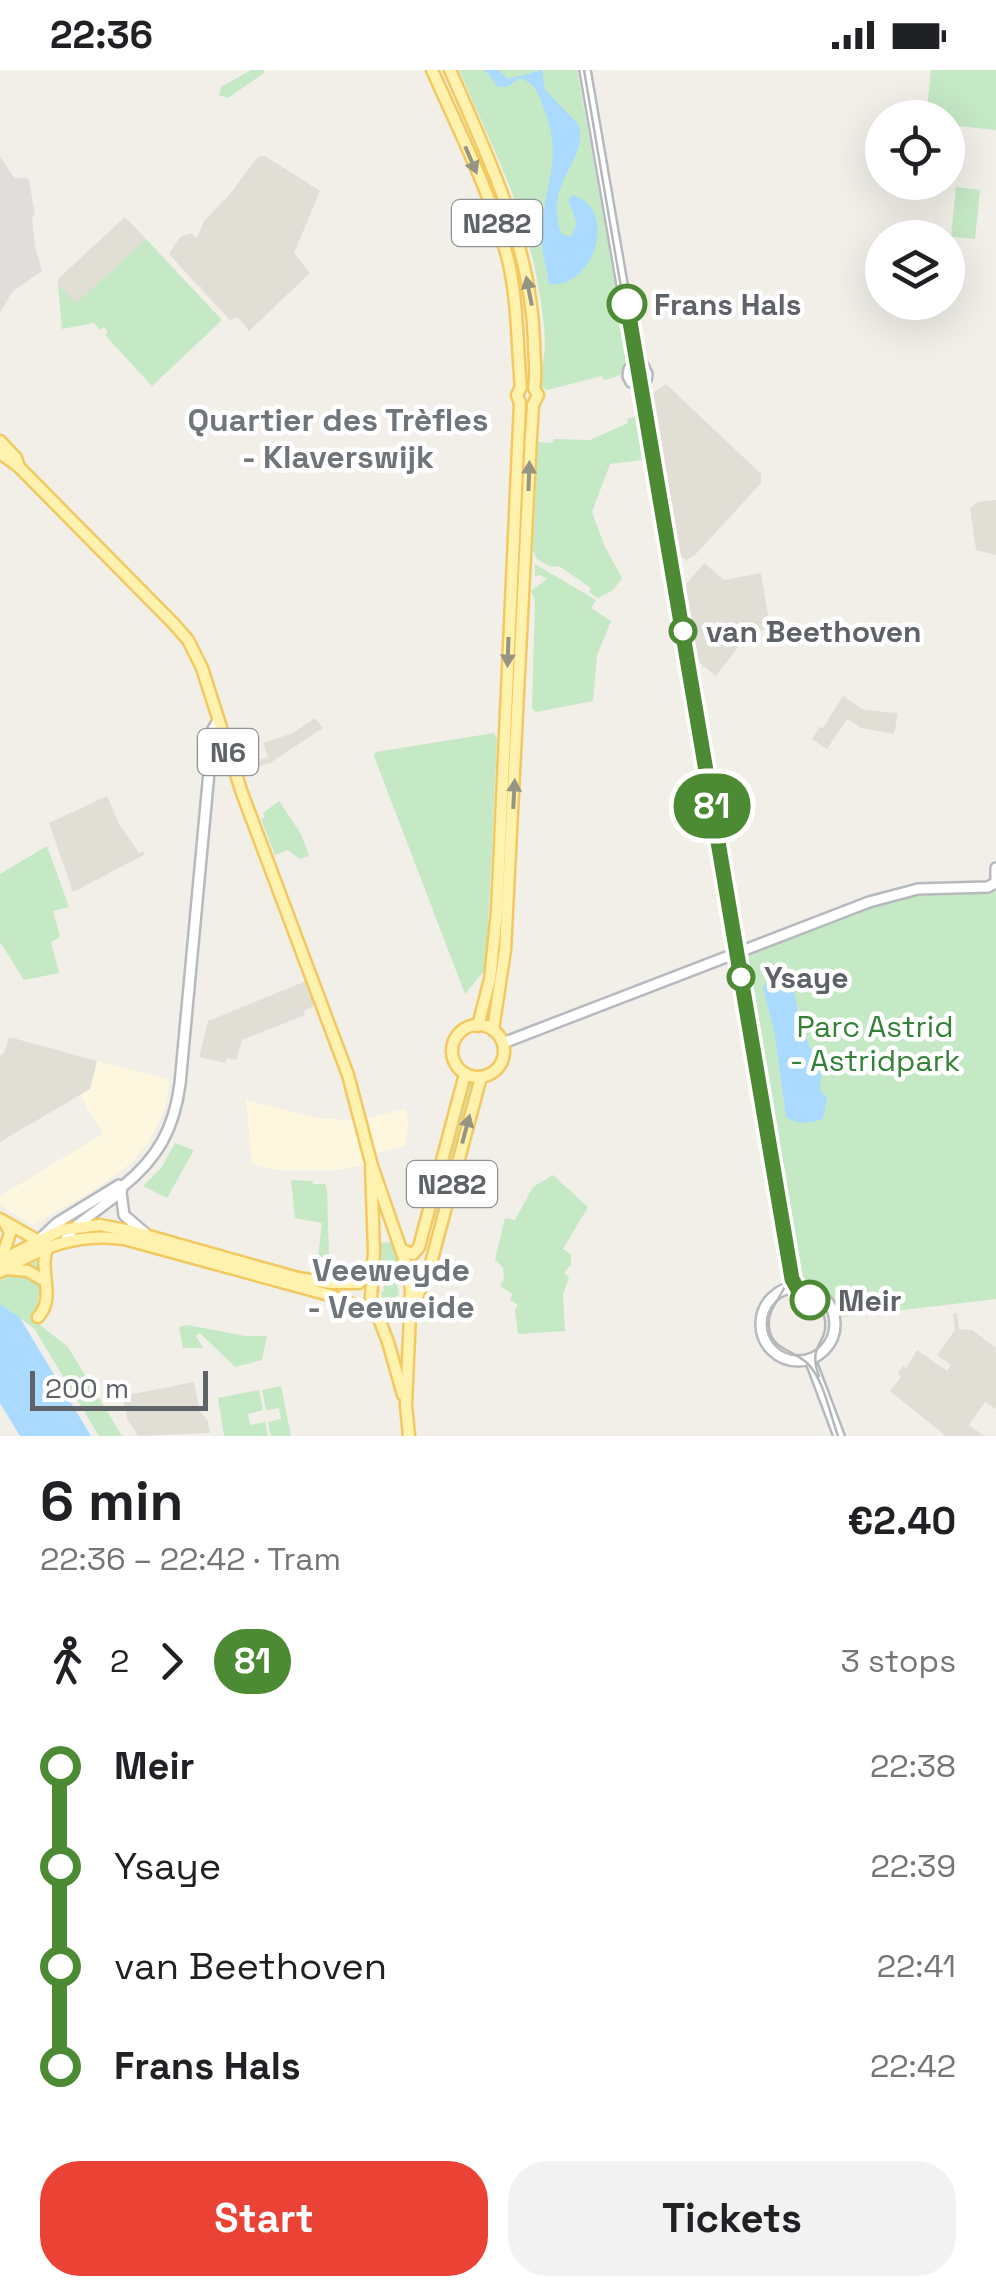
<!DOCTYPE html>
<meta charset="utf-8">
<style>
body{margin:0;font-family:"Space Grotesk",sans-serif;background:#f2f2f2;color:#202124;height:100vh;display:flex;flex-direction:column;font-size:38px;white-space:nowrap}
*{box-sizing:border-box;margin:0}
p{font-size:32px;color:#757577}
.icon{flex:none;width:55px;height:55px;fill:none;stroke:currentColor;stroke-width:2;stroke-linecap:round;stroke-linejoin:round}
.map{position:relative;height:1366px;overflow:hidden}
.side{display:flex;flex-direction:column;background:#fff;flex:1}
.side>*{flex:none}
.badge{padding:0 20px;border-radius:32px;font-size:35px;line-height:65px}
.buttons{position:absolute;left:865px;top:30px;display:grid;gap:20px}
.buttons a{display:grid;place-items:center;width:100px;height:100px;border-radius:50%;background:#fff;box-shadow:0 10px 40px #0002;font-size:50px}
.scale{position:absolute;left:30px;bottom:25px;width:178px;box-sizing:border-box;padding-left:10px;border:5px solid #5f6368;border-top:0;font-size:28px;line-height:35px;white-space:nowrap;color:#5f6368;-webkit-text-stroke:8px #fff;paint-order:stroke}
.map>.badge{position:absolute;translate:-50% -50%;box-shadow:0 0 0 5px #fff}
.legs{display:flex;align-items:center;gap:15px;height:110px;padding:0 40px;font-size:32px}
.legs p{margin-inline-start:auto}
.headline{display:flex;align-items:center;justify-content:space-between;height:170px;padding:0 40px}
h1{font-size:55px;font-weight:700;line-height:75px}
.action{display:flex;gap:20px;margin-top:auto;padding:20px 40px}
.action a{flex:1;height:115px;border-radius:40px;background:#ea4335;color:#fff;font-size:40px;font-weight:700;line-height:115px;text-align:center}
.action a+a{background:#f2f2f2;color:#202124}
ul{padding:0 40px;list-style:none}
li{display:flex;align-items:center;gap:35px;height:100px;font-size:38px}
li i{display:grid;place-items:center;width:15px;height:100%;margin:0 12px;background:currentColor}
li i::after{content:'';width:25px;height:25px;margin:-12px;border:8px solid;border-radius:50%;background:#fff}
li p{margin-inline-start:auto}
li:first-child i{background:linear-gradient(#0000 50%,currentColor 0)}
li:last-child i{background:linear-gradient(currentColor 50%,#0000 0)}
.status{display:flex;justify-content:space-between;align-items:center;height:70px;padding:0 50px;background:#fff;direction:ltr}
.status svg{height:28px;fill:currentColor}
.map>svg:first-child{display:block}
.commercial{fill:#fef7e0}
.industrial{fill:#e0deda}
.education{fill:#e1ded6}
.green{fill:#c5e8c5}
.water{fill:#aadaff}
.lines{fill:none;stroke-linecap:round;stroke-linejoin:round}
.secondary-casing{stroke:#b6babf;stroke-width:14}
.primary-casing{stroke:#f2c960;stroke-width:15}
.secondary{stroke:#fff;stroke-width:9}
.primary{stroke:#fff2af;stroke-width:10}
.tram{stroke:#b6b7b8;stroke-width:2.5}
.oneway{fill:#979581}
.line-1-casing{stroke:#fff;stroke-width:22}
.line-1{stroke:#4c8b33;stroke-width:15}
.stop-1-dot{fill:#fff;stroke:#4c8b33;stroke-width:5}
.labels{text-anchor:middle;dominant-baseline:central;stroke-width:9;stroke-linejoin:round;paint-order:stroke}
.shield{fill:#fff;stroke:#8f9295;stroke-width:2.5}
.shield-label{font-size:28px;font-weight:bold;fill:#5f6368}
.stop-label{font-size:30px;font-weight:bold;fill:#5f6368;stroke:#fff;text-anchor:start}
.park-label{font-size:30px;fill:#348238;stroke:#fff}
.neighbourhood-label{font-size:32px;font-weight:bold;fill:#70757a;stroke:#fff}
</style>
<div class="status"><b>22:36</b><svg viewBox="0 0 49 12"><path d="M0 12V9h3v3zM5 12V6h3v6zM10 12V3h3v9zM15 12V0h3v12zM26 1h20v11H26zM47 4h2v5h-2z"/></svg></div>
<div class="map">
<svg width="996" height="1366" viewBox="0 0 996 1366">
<rect width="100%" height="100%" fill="#f1efe8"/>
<!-- commercial -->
<g class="commercial">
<polygon points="97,991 167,1009 170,1012 164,1042 147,1074 130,1094 94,1120 33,1155 0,1135 0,1126 103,1064 80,1025 90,1018"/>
<polygon points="246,1030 316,1048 355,1051 405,1039 409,1051 405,1076 376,1083 378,1092 338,1100 278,1100 252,1094"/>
</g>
<!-- industrial -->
<polygon class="industrial" points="0,86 14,108 27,108 29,111 35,144 32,147 35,177 42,201 12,222 0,242"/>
<!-- education -->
<g class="education">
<polygon points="265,86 320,121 294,183 310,203 249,261 238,247 230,250 200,218 202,216 198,216 169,184 180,167 191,163 196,168 198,166 204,151 229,125 258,87"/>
<polygon points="125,147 146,169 76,234 58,215 58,209"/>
<polygon points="666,314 761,404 761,413 696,484 687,490 677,486 650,325"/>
<polygon points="996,430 996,485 976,480 970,438 978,432"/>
<polygon points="704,493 724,510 761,503 770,557 745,568 716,606 696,590 683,518"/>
<polygon points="843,626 864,640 898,643 894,664 861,658 847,649 827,679 812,669 820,657 823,658"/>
<polygon points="315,648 323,658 270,693 244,701 242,695 268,687 263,673 293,663"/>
<polygon points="107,726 119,754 139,783 143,781 144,785 73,822 49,753"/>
<polygon points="306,911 315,935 304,941 305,945 242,970 236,990 227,988 225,993 199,987 208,951"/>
<polygon points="9,967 97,991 90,1019 0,1072 0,986 4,983"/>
<polygon points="957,1243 959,1259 972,1260 996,1278 996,1339 985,1332 969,1355 984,1366 946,1366 890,1321 901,1307 898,1303 903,1296 906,1298 917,1280 947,1301 951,1295 937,1285 955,1260 953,1244"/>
<polygon points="194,1312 200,1342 207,1349 210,1363 138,1366 127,1349 123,1326"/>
</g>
<!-- green -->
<g class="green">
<polygon points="251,0 264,0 264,3 228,28 219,25 221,17"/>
<path d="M459,0H577L629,290C625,305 617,307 604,310L602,306L547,320L541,316C540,302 544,291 545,278C545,258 542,236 538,216C526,140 489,70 459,0Z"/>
<polygon points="931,0 996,0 996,60 948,55 948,48 926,47"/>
<polygon points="956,117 980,120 975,169 951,167"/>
<polygon points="146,169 222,250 152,316 105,265 108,262 104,257 100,260 94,253 62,259 58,215 76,233"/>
<polygon points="636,346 642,390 610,394 592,442 605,477 622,508 613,520 598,528 589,522 591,518 559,496 551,497 537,489 533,481 538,372 552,373 554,369 590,370 628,353 627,349"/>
<polygon points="535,494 596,530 591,538 611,551 597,585 593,631 536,642 532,639 535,530 531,521 547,509 540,505 535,507"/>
<polygon points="494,663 497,669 487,877 484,901 465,924 374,686 376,682"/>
<polygon points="279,731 301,764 309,786 300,789 288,780 275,785 261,749 265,747 263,743"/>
<polygon points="47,776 69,837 53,841 60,867 51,872 59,903 24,910 0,872 0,804"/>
<path d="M978,820L996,822V1229L843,1247C833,1240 830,1227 819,1220C810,1215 801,1215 794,1210L742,893L749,882L870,835L925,821Z"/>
<polygon points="466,1012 474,1015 439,1151 430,1148"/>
<polygon points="175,1073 194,1080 167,1128 143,1116 162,1097"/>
<polygon points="553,1105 588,1137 563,1179 571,1184 571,1195 564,1203 569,1207 563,1225 565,1261 518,1264 515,1239 518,1235 510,1230 513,1224 500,1216 504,1210 503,1197 495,1190 505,1148 515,1150 533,1117"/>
<polygon points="291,1110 312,1111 313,1114 325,1114 327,1119 329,1187 318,1187 322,1153 295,1148"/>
<polygon points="391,1172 399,1184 407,1216 405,1217 397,1192 385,1191 377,1200 380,1222 373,1223 377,1181 382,1173"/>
<polygon points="44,1187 35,1251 68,1277 122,1366 99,1366 34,1258 0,1234 0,1211"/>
<polygon points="386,1199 395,1203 399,1225 396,1226 397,1237 391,1241 384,1237 381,1222 384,1221 382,1204"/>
<polygon points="188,1255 245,1266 267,1266 262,1290 235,1297 200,1263 196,1266 203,1278 183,1278 179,1257"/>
<polygon points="281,1316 291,1366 271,1366 268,1352 281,1349 279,1338 266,1340 262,1320"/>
<polygon points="259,1320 263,1340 248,1344 250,1355 265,1352 268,1366 224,1366 218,1328"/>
</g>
<!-- water -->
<g class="water">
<path d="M485,0H498L508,9L542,0L545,20L579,55C587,96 544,108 561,164L571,167L577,153L568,130L572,125C620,138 594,220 549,214C547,196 540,180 542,160C545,109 564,89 543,36C538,22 535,13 519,8L507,17H498Z"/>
<path d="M770,909L786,913L794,922L801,955L821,1006L820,1019L827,1029L823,1049C810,1054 797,1055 786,1047L775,965L763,917Z"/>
<polygon points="0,1234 20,1248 91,1366 20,1366 0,1333"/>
</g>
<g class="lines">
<defs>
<g id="secondary">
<polyline points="585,0 636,295"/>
<polyline points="636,295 643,296 647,304 646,310 639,314"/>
<polyline points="636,295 629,299 628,306 631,312 639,314"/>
<polyline points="639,314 791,1218"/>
<polyline points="996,798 996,814"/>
<polyline points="503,973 869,832 918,819 988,817 995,813"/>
<polyline points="121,1122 124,1145 145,1163"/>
<path d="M41,1168L57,1153L119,1115L122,1117C158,1088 174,1059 180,1014L213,659L218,651"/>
<polyline points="65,1170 76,1156 121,1122 122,1117"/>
<circle cx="798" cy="1254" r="37"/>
<polyline points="810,1289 839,1366"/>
</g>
<g id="primary">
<path d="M432,0C460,63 493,127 509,194C518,235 517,276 521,317L517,325L520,333"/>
<path d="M450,0C488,87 531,175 534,271C534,287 537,303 534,318L538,325L533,335L531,367L505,880L493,960"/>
<polyline points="0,371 16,388 19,397"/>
<polyline points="0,383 19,397 173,553 188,570 202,598 242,723 348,1005 372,1096 408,1200 411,1221 406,1335 409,1366"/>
<circle cx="478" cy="981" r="26"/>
<polyline points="478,956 490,909 497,841 520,333"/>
<polyline points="371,1098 374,1180 371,1228 388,1272 403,1325"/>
<polyline points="0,1149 37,1170"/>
<polyline points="402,1180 413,1184 419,1177 465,1004"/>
<polyline points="2,1188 10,1163 5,1153"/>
<polyline points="0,1191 61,1160 100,1155 131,1161 298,1208 330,1213 359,1213 372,1196"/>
<polyline points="6,1199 28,1201 45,1211"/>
<path d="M0,1202C40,1178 76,1162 124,1169L329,1225L376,1243"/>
<polyline points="410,1240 428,1204 481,1007"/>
<path d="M38,1247C57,1227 37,1199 48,1176"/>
</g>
</defs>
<!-- secondary casing -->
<use href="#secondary" class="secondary-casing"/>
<!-- primary casing -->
<use href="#primary" class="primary-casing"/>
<!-- secondary -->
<use href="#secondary" class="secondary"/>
<!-- primary -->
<use href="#primary" class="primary"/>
<!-- tram -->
<g class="tram">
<path d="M584,0L788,1199C790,1223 766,1235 769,1257C771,1280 794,1280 807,1293C824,1309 830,1345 838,1366"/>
<path d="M790,1198C796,1229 823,1228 825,1251C828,1274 807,1274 819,1306"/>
</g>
</g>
<!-- one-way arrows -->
<defs><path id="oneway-solid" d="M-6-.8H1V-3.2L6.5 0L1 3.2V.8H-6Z" transform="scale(2.5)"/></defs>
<g class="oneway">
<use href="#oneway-solid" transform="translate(471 90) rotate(67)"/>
<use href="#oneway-solid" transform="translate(529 221) rotate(-101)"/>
<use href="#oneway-solid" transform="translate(529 406) rotate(-88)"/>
<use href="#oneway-solid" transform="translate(508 582) rotate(92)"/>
<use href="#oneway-solid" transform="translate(514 724) rotate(-87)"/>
<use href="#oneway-solid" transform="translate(466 1059) rotate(-75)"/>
</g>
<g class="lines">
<defs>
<polyline id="line-1" points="627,234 792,1209 798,1220 810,1230"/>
</defs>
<!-- line-1 casing -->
<use href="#line-1" class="line-1-casing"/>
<!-- line-1 -->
<use href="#line-1" class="line-1"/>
</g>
<!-- markers -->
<g class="stop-1-dot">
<circle cx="627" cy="234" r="18"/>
<circle cx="683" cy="561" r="12"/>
<circle cx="741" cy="907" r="12"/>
<circle cx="810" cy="1230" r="18"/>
</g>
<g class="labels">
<!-- shield labels -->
<g class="shield">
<rect x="452" y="130" width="90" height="46" rx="8"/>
<rect x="198" y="659" width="60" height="46" rx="8"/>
<rect x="407" y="1091" width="90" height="46" rx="8"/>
</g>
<g class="shield-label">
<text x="497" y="153">N282</text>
<text x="228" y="682">N6</text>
<text x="452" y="1114">N282</text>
</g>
<!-- stop labels -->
<g class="stop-label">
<text x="654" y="234">Frans Hals</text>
<text x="706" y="561">van Beethoven</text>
<text x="764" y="907">Ysaye</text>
<text x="838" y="1230">Meir</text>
</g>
<!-- park labels -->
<g class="park-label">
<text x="875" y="956">Parc Astrid<tspan x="875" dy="34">- Astridpark</tspan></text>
</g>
<!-- neighbourhood labels -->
<g class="neighbourhood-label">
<text x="338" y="350">Quartier des Trèfles<tspan x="338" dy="37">- Klaverswijk</tspan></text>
<text x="391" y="1200">Veeweyde<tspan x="391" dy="37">- Veeweide</tspan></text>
</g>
</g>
</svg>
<div class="buttons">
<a><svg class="icon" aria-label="locate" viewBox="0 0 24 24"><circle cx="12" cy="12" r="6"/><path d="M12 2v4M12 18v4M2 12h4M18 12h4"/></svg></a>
<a><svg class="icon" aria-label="layers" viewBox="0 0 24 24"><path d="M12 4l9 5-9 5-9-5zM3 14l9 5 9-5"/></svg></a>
</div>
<div class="scale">200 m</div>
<b class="badge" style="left:712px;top:736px;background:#4c8b33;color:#fff">81</b>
</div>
<section class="side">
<div class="headline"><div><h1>6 min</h1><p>22:36 – 22:42 · Tram</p></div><b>€2.40</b></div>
<div class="legs"><svg class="icon" aria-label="walk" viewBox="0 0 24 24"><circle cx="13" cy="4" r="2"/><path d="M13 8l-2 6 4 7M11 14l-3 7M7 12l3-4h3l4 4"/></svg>2<svg class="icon" aria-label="forward" viewBox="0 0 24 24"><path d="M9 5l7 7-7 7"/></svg><b class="badge" style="background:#4c8b33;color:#fff">81</b><p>3 stops</p></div>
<ul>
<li><i style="color:#4c8b33"></i><b>Meir</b><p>22:38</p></li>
<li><i style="color:#4c8b33"></i><span>Ysaye</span><p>22:39</p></li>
<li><i style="color:#4c8b33"></i><span>van Beethoven</span><p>22:41</p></li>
<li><i style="color:#4c8b33"></i><b>Frans Hals</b><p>22:42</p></li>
</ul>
<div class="action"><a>Start</a><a>Tickets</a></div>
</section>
